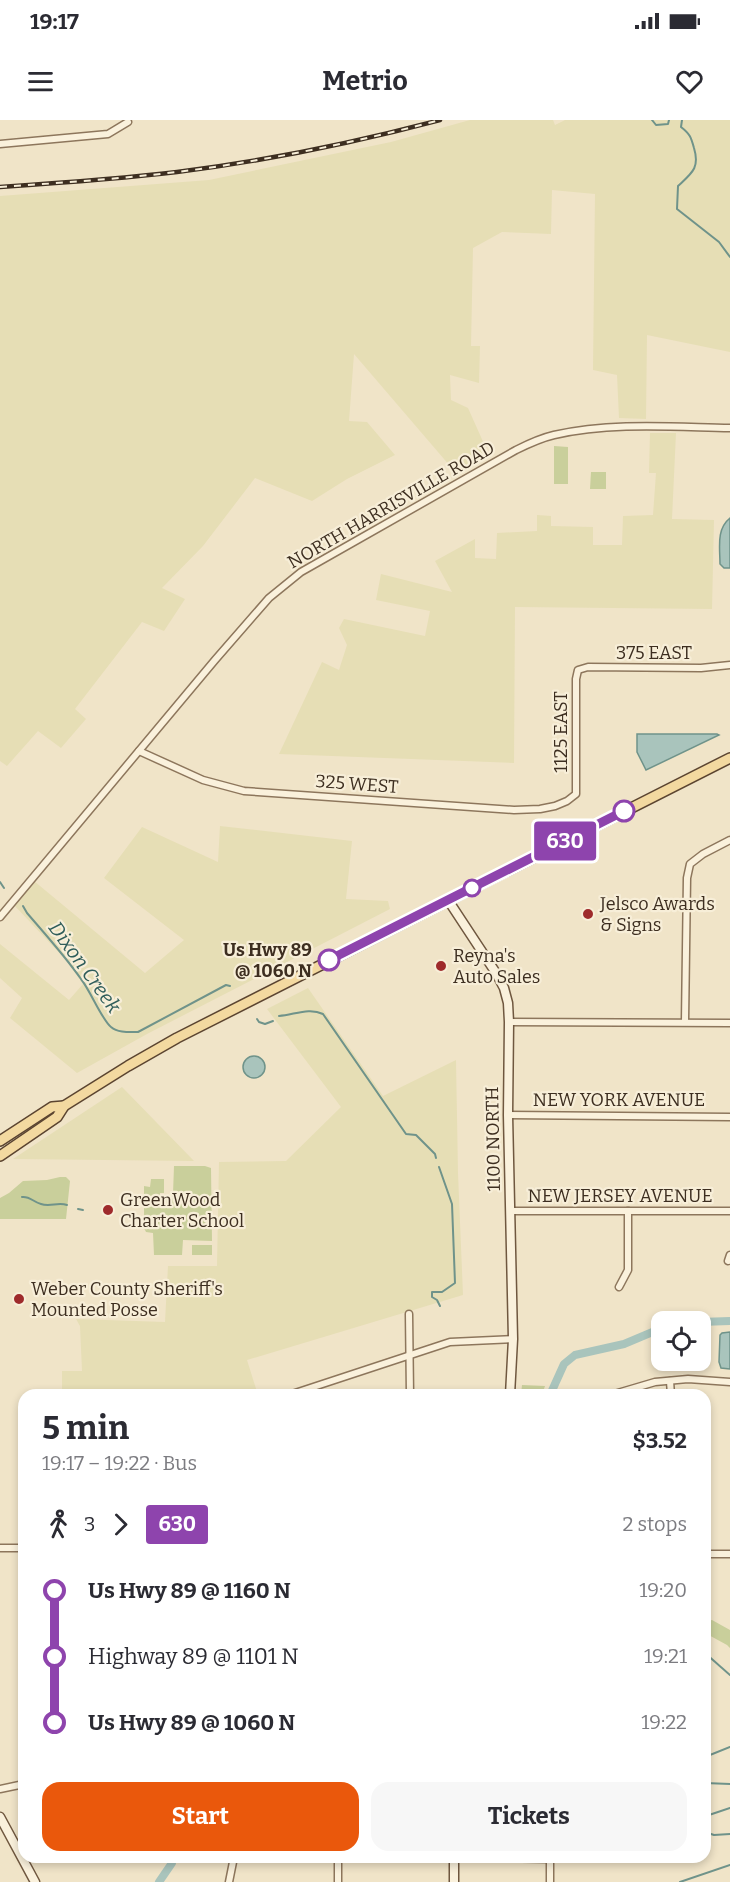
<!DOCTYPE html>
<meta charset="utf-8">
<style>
body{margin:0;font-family:Bitter,serif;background:#f7f7f7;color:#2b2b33;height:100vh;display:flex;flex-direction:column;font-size:22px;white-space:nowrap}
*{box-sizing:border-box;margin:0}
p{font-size:20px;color:#7c7c81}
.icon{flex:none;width:33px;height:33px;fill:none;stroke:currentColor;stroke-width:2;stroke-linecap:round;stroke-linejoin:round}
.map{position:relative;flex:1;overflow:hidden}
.sheet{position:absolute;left:18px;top:1269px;width:693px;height:474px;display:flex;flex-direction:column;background:#fff;border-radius:18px;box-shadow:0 3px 9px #0003}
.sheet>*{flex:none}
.badge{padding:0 12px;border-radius:4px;font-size:21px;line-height:39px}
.fabs{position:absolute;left:651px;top:1191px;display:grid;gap:12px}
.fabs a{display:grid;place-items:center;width:60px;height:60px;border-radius:12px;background:#fff;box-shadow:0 3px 9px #0003;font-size:30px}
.map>.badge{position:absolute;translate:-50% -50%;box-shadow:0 0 0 3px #fff}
.legs{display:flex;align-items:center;gap:9px;height:66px;padding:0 24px;font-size:20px}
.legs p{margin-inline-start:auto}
.overview{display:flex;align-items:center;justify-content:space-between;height:102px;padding:0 24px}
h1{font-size:33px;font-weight:700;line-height:45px}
.action{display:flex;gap:12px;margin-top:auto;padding:12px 24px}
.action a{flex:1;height:69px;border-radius:18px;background:#ea580c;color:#fff;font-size:24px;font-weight:700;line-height:69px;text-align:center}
.action a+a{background:#f7f7f7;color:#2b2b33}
ul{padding:0 24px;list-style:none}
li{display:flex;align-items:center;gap:21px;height:66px;font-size:22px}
li i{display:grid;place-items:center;width:9px;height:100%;margin:0 8px;background:currentColor}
li i::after{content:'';width:15px;height:15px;margin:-8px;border:4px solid;border-radius:50%;background:#fff}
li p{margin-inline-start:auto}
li:first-child i{background:linear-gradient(#0000 50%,currentColor 0)}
li:last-child i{background:linear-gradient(currentColor 50%,#0000 0)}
.status{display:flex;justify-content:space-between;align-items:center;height:42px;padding:0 30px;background:#fff;direction:ltr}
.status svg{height:16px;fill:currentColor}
header{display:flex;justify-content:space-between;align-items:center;height:78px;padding:0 24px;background:#fff;font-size:27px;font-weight:700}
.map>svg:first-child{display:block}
.farmland{fill:#e6deb5}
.green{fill:#c9cf9b}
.water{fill:#a9c4bc;stroke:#6f938a;stroke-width:1.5}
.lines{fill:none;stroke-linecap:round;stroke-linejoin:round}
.stream{stroke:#6f938a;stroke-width:2}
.canal{stroke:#a9c4bc;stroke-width:8}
.street-casing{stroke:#8d765c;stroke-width:9}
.secondary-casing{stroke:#6f573f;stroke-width:11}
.primary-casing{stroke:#5b4430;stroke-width:12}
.street{stroke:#faf1dc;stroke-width:6}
.secondary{stroke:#faf1dc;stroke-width:8}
.primary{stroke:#f3d9a0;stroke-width:9}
.rail-casing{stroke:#3d2e20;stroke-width:4.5}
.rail{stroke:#f7eed8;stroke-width:2;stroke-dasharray:7;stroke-linecap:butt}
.line-1-casing{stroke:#fff;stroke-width:14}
.line-1{stroke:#8e44ad;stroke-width:9}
.stop-1-dot{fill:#fff;stroke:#8e44ad;stroke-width:3}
.poi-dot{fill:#9e2a2b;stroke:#f7eed8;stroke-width:2}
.labels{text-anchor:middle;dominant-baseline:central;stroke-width:4.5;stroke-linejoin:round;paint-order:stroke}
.street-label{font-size:18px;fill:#3d2e20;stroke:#f7eed8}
.poi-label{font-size:18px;fill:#3d2e20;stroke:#f7eed8;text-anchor:start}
.stop-label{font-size:18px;font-weight:bold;fill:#3d2e20;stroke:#f7eed8;text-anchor:end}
.water-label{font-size:20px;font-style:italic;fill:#2f5d5a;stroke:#f7eed8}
</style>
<div class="status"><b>19:17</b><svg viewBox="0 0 49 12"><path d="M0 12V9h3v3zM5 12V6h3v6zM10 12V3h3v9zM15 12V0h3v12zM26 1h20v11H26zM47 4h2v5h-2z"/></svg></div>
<header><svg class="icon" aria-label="menu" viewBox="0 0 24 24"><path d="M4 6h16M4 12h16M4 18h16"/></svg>Metrio<svg class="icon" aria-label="heart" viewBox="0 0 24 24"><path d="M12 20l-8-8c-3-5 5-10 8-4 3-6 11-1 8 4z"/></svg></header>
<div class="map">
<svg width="730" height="1762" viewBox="0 0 730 1762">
<rect width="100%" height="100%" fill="#f0e4c8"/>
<!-- farmland -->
<g class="farmland">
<polygon points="470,0 553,0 555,5 565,0 730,0 730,232 647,215 646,299 619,298 617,255 593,250 595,74 552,70 551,114 502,112 473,128 471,226 480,226 479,263 450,255 451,280 468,288 489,335 456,353 354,234 349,301 367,302 395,335 347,359 312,381 255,358 203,426 162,468 185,479 164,511 142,502 75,589 86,599 61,628 38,611 7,646 0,641 0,76 209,60 391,22"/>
<polygon points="650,313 676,313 672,399 714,400 712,489 515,487 514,643 279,634 322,542 339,550 347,525 339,508 344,499 425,516 430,491 376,480 381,454 452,472 435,441 475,419 475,438 496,439 497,413 537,411 537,395 551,396 551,406 593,407 593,425 622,425 623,396 653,395 656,353 649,353"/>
<polygon points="220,706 352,721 346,779 388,781 390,789 147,914 77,953 10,898 22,878 0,858 0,824 69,880 83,864 65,839 14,785 34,761 145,853 184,820 104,758 142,707 218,742"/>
<polygon points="308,868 383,976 456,940 458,1053 463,1175 247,1240 258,1275 62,1275 62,1251 82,1251 80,1206 76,1199 165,1202 168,1146 217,1146 219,1042 286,1041 341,987 267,889"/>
<polygon points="122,967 194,1041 13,1039"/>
</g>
<!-- green -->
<g class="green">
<polygon points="554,326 568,327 568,364 554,364"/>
<polygon points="591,352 606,352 606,369 590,369"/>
<polygon points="174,1046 205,1046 211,1048 212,1121 183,1120 182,1135 154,1135 153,1113 146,1112 144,1108 144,1066 150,1067 151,1059 164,1059 164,1073 160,1073 160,1077 172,1077 173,1074"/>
<polygon points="60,1057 66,1057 70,1061 66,1099 0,1099 0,1078 9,1073 23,1061 47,1060"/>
<rect x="192" y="1125" width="20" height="10"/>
<polygon points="522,1265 545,1266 542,1275 521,1275"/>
<polygon points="712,1500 730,1510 730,1528 727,1525 705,1513 705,1502"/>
</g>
<!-- water -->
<g class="water">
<path d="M730,398V448H724L720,444C720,428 716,409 730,398Z"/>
<polygon points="637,614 717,614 719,615 646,650 637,632"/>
<circle cx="254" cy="947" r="11"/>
<polygon points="730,1212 730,1249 721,1248 719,1242 720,1215 722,1213"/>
</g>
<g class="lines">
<!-- stream -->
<g class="stream">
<polyline points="652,0 656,5 668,4 669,0"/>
<path d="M682,0L681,7C690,14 691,17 694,28C700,48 692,53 678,66L677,89L719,122L730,137"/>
<polyline points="0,762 4,768"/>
<path d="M23,786L27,793C45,814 65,836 81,859C90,870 102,900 111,907C118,913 129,912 138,912L226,865L230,866"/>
<path d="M279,896C294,895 309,887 323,894L406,1014L416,1015L435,1034L436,1038"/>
<polyline points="257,899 259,902 265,904 273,901"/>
<polyline points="439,1047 452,1084 455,1163 442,1172 432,1172 432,1177 437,1180 440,1186"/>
<path d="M22,1077C30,1076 33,1082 41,1084C50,1087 58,1082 67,1085"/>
<polyline points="78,1089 83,1090"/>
<polyline points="705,1533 730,1555"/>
<polyline points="705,1637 730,1627"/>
<polyline points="705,1663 730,1664"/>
<polyline points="705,1699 709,1695 730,1688"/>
<polyline points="705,1712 714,1715 730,1714"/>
<polyline points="680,1762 730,1745"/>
</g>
<!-- canal -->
<g class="canal">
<polyline points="700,1202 730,1201"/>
<polyline points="550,1275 564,1244 575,1235 624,1224 662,1208"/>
<polyline points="159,1762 172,1743 171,1737"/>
</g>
<defs>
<g id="street">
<polyline points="0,24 108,14 128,2"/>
<polyline points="139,631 203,660 244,671 514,690 540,689 555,686 567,681 576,674 576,559 578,550 588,547 701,548 730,545"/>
<path d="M0,797L215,540L269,478L301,452L516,330C528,324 541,318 554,315C612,302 672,307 730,308"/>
<polyline points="509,902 730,903"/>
<polyline points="685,902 687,758 690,744 703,734 730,720"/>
<polyline points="508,995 730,997"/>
<polyline points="511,1091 730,1091"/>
<polyline points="728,1141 730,1135"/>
<polyline points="619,1167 628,1150 628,1091"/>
<polyline points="409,1194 410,1275"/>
<polyline points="670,1261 671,1275"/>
<polyline points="289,1275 450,1222 513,1219"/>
<polyline points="611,1275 655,1262 688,1259 730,1262"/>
<polyline points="0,1428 24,1428"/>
<polyline points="705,1434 730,1434"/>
<polyline points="0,1669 24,1664"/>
<polyline points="422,1737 550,1739"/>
<polyline points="229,1762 234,1737"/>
<polyline points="338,1762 338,1737"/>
<polyline points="550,1762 550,1737"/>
</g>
<g id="secondary">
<polyline points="448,780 496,853 504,868 508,883 509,902 508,995 513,1219 510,1275"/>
<polyline points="0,1697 35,1762"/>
<polyline points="454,1762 454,1737"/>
</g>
<g id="primary">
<polyline points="0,1021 52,987 64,986"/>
<polyline points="0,1036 57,997 64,986 128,946 177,918 730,638"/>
</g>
</defs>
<!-- street casing -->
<use href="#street" class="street-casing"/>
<!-- secondary casing -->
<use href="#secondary" class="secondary-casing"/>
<!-- primary casing -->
<use href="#primary" class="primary-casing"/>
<!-- street -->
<use href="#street" class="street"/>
<!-- secondary -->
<use href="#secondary" class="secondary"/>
<!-- primary -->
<use href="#primary" class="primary"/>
<defs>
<path id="rail" d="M0,67C59,63 118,59 177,52C265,41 353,23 440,0"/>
</defs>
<!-- rail casing -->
<use href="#rail" class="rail-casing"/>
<!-- rail -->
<use href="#rail" class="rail"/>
</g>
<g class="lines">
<defs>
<polyline id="line-1" points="329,840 624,691"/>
</defs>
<!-- line-1 casing -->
<use href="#line-1" class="line-1-casing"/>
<!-- line-1 -->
<use href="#line-1" class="line-1"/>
</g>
<!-- markers -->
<g class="stop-1-dot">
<circle cx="624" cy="691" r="10"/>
<circle cx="472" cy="768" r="8"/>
<circle cx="329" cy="840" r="10"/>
</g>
<g class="poi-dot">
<circle cx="588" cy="794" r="6"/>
<circle cx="441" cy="846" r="6"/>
<circle cx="108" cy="1090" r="6"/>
<circle cx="19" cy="1179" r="6"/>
</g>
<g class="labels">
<!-- street labels -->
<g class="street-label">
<text transform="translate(391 385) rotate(-30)">NORTH HARRISVILLE ROAD</text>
<text x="654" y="533">375 EAST</text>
<text transform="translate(561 612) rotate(-90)">1125 EAST</text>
<text transform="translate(357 664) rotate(4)">325 WEST</text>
<text x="619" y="980">NEW YORK AVENUE</text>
<text transform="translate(493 1019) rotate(-91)">1100 NORTH</text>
<text x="620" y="1076">NEW JERSEY AVENUE</text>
</g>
<!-- poi labels -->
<g class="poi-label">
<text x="600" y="784">Jelsco Awards<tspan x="600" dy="21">&amp; Signs</tspan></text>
<text x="453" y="836">Reyna's<tspan x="453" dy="21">Auto Sales</tspan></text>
<text x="120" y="1080">GreenWood<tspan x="120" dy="21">Charter School</tspan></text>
<text x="31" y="1169">Weber County Sheriff's<tspan x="31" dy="21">Mounted Posse</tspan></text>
</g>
<!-- stop labels -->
<g class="stop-label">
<text x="312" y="830">Us Hwy 89<tspan x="312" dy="21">@ 1060 N</tspan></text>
</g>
<!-- water labels -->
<g class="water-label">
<text transform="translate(85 847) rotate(54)">Dixon Creek</text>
</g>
</g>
</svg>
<div class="fabs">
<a><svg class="icon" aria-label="locate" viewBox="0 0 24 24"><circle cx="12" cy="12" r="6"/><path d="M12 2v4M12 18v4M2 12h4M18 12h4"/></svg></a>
</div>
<b class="badge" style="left:565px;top:721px;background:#8e44ad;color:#fff">630</b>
<section class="sheet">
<div class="overview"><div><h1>5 min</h1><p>19:17 – 19:22 · Bus</p></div><b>$3.52</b></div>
<div class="legs"><svg class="icon" aria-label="walk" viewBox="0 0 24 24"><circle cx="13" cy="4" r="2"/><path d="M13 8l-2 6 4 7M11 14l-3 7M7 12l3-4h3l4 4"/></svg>3<svg class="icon" aria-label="forward" viewBox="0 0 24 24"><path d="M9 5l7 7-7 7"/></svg><b class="badge" style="background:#8e44ad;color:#fff">630</b><p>2 stops</p></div>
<ul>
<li><i style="color:#8e44ad"></i><b>Us Hwy 89 @ 1160 N</b><p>19:20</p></li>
<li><i style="color:#8e44ad"></i><span>Highway 89 @ 1101 N</span><p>19:21</p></li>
<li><i style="color:#8e44ad"></i><b>Us Hwy 89 @ 1060 N</b><p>19:22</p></li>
</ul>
<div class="action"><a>Start</a><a>Tickets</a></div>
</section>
</div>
